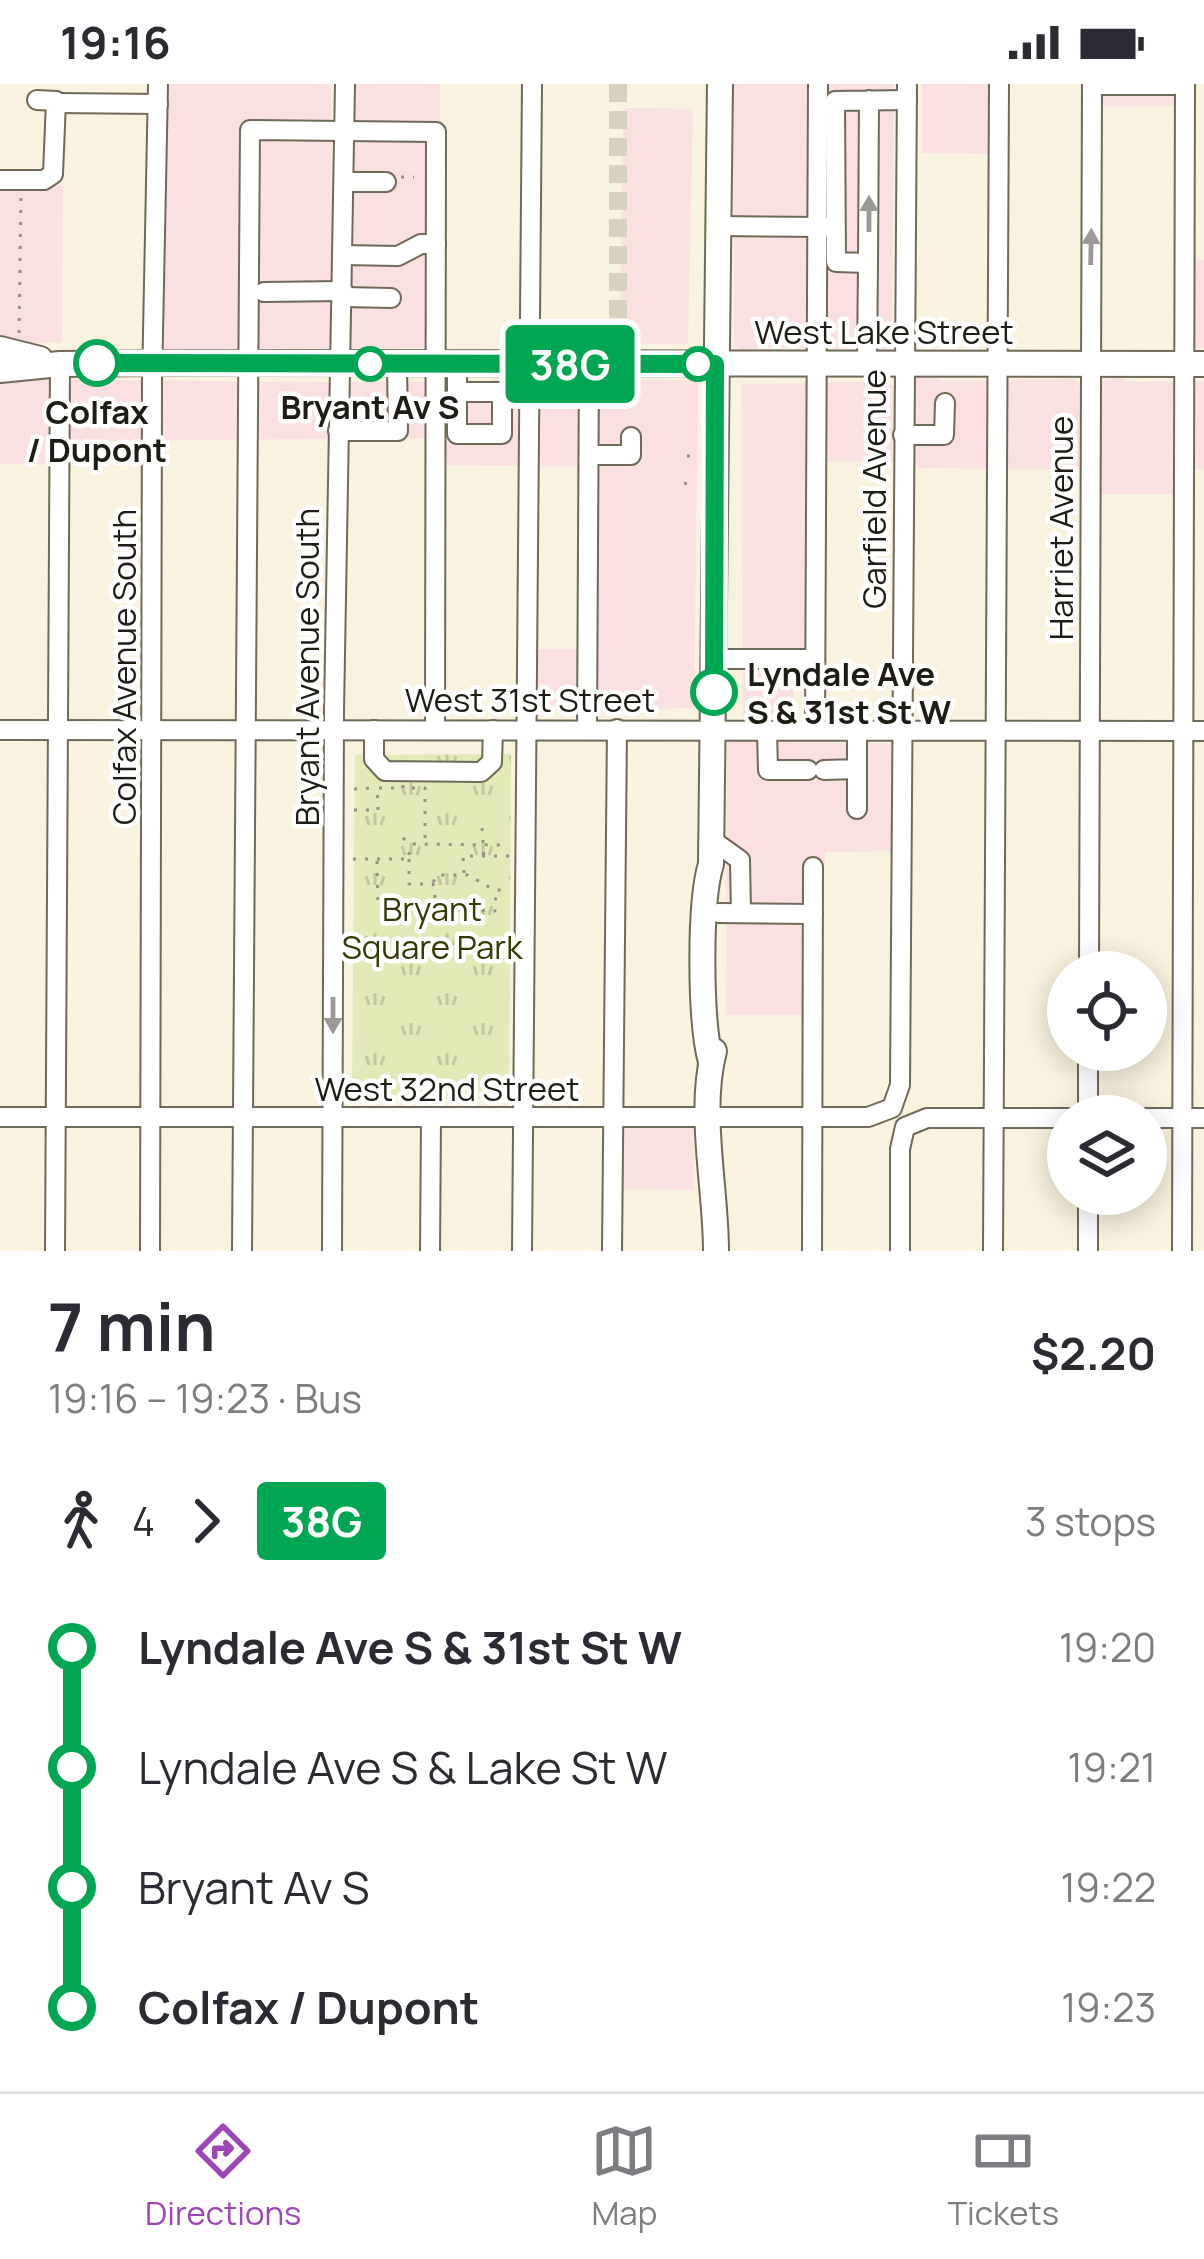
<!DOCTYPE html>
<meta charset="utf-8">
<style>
body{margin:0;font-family:Manrope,sans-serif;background:#f7f7f7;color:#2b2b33;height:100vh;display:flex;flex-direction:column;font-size:45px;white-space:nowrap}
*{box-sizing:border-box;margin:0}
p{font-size:39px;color:#7c7c81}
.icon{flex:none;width:66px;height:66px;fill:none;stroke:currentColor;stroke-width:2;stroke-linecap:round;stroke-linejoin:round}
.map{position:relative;height:1167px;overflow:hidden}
.sheet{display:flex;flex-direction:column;background:#fff;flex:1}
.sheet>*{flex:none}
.badge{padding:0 24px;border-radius:9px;font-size:42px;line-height:78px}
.controls{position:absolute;left:1047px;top:867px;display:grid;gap:24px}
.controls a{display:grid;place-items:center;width:120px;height:120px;border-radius:50%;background:#fff;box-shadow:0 6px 30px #0003;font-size:60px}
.map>.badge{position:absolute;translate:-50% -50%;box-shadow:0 0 0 6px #fff}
.legs{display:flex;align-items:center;gap:18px;height:132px;padding:0 48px;font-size:39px}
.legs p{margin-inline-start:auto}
.summary{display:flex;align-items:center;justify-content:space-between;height:204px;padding:0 48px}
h1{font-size:66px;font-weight:700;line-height:90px}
ul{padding:0 48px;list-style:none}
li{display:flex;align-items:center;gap:42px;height:120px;font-size:45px}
li i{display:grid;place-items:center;width:18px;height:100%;margin:0 15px;background:currentColor}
li i::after{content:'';width:30px;height:30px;margin:-15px;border:9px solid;border-radius:50%;background:#fff}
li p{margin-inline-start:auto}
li:first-child i{background:linear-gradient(#0000 50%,currentColor 0)}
li:last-child i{background:linear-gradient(currentColor 50%,#0000 0)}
.status{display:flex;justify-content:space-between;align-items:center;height:84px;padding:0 60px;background:#fff;direction:ltr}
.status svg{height:33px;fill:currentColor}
.menu{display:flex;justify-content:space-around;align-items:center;height:168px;border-top:3px solid #e1e1e2;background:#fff;font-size:33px;color:#7c7c81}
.menu a{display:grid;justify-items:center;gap:6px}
.menu .current{color:#9c47b5}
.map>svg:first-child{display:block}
.commercial{fill:#fbe0e1}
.park{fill:url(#park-tufts)}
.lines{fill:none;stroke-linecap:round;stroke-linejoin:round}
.minor-tunnel{stroke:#d7d2c0;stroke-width:18;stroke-dasharray:18 9;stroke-linecap:butt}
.minor-casing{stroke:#6f6958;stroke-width:22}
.major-casing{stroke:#6f6958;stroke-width:28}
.path{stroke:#959183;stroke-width:3;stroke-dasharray:3 9;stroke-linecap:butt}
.minor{stroke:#fff;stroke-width:18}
.major{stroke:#fff;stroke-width:24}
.oneway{fill:#9a9995}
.line-1-casing{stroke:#fff;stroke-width:27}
.line-1{stroke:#00a651;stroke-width:18}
.stop-1-dot{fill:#fff;stroke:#00a651;stroke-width:6}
.labels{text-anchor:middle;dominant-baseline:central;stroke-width:9;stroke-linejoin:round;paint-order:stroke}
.street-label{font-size:33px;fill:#1e1c14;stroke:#fff}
.stop-label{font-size:33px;font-weight:bold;fill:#1e1c14;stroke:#fff}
.park-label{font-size:33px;fill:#353901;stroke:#fff}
</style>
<div class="status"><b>19:16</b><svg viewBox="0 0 49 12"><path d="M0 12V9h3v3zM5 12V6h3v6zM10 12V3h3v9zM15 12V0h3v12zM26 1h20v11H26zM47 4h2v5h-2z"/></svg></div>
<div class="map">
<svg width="1204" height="1167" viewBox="0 0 1204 1167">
<defs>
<pattern id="park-tufts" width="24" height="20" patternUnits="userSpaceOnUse" patternTransform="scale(3)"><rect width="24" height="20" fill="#e3e9b7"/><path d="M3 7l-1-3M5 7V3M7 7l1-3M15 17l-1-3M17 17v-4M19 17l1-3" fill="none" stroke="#c2c79c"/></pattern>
</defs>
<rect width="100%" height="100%" fill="#f8f2de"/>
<!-- commercial -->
<g class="commercial">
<polygon points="165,0 331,0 332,185 354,184 354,0 440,0 438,264 163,265"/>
<polygon points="733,0 894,0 892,267 771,263 741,267 734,260"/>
<polygon points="922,0 999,0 999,70 922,69"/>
<polygon points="1100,0 1187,0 1187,22 1101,23"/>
<polygon points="623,24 693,25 688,260 620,260"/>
<polygon points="0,101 63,102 62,258 21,259 0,250"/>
<polygon points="1188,176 1204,176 1204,264 1187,264"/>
<polygon points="917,292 935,293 941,297 1074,295 1081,301 1082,386 910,384 913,296"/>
<polygon points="497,294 519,295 520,382 437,381 437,354 65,357 64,380 0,380 0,295 323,298 489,298"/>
<polygon points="538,294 698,297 694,624 536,628 536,565 588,565 590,383 537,383"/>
<polygon points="874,294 886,294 896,305 894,378 819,377 814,593 794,593 793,633 743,633 741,300 865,298"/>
<polygon points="1121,294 1131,298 1204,297 1204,385 1183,385 1182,410 1099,410 1099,300 1106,295"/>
<polygon points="727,658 892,659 892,767 825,768 825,780 812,781 811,931 726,931"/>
<polygon points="612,1044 693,1044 694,1106 612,1105"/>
</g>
<!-- park -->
<polygon class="park" points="511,670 509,1015 352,1015 355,671"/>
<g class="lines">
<!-- minor-tunnel -->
<polyline class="minor-tunnel" points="618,0 618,280"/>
<defs>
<g id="minor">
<polyline points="1092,1 1174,1"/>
<polyline points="869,16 868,179 836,178 835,17 907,16"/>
<polyline points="56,19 158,20"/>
<polyline points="0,96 44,96 53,90 56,17 37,16"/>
<polyline points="344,98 386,98"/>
<polyline points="718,142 825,143"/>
<polyline points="343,171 398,172 421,160 436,160"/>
<polyline points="264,208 343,207"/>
<polyline points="343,213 391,214"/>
<polyline points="867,280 868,179"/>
<polyline points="457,308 502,308 502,350 457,350 457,280"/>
<polyline points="338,347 398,347 397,280"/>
<polyline points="903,351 944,351 945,319"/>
<polyline points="589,371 631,371 631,353"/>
<polyline points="714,575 815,575"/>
<polyline points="0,646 1204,647"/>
<polyline points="374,646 374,675 385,687 481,688 492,678 493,646"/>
<polyline points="587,646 589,280"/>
<polyline points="767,646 768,686 808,686"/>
<polyline points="815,646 818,0"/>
<polyline points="857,685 857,725"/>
<polyline points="824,686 857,685 857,646"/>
<polyline points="712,756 740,776 741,829"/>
<polyline points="718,829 813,830"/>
<polyline points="1089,888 1092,0"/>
<polyline points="1088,1032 1088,966"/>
<polyline points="0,1033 868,1033 892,1024 900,1001 907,0"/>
<polyline points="1146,1034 1204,1034"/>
<polyline points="55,1167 60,280"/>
<polyline points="150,1167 152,300 158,0"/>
<polyline points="242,1167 250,46 436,48 435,646"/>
<polyline points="332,1167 334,627 345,0"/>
<polyline points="430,1167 431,1034"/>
<polyline points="522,1167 532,0"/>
<polyline points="612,1167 617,645"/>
<polyline points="812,1167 813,783"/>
<polyline points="900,1167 900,1065 905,1043 927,1034 1068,1034"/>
<polyline points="993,1167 999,0"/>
<polyline points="1088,1167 1088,1110"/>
<polyline points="1182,1167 1185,0"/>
</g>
<g id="major">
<polyline points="0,265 40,275"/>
<polyline points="0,286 60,280 153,279 1204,280"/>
<path d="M714,967C698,1028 716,1104 716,1167"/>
<path d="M711,978C700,938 699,819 711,780L720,0"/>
</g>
</defs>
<!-- minor casing -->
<use href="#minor" class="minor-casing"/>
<!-- major casing -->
<use href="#major" class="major-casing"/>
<!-- path -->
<g class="path">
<polyline points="401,93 414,93"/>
<polyline points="19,249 21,109"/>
<polyline points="687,372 691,372"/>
<polyline points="684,399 691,401"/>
<polyline points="403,701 403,704 425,704 425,759"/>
<polyline points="354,705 376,704"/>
<polyline points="354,726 378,726 377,704 402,704"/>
<polyline points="482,744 484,775"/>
<polyline points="403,754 410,760 507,761"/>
<polyline points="353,775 409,775 409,760"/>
<polyline points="409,775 409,800 433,800 437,826 495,827 496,806 507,806"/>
<polyline points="377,777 378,823 394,826"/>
<polyline points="464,789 463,772 509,772"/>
<polyline points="433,798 438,791 468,791 496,807"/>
</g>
<!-- minor -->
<use href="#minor" class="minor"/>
<!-- major -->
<use href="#major" class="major"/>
</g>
<!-- one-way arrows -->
<defs><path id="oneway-solid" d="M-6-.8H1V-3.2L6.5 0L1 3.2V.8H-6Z" transform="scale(3)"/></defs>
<g class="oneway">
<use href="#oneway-solid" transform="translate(869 130) rotate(-90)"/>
<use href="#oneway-solid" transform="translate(1091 163) rotate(-89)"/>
<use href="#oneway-solid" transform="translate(333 931) rotate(90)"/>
</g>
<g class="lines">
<defs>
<polyline id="line-1" points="97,279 715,280 714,608"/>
</defs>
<!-- line-1 casing -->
<use href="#line-1" class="line-1-casing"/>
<!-- line-1 -->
<use href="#line-1" class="line-1"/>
</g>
<!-- markers -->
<g class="stop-1-dot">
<circle cx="97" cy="279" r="21"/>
<circle cx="370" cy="280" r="15"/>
<circle cx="698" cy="280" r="15"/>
<circle cx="714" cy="608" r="21"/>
</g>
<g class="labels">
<!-- street labels -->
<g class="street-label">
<text x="884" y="247">West Lake Street</text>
<text transform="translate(873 405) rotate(-90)">Garfield Avenue</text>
<text transform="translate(1060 444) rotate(-90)">Harriet Avenue</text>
<text transform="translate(123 583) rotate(-90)">Colfax Avenue South</text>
<text transform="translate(306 583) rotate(-90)">Bryant Avenue South</text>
<text x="530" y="615">West 31st Street</text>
<text x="447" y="1004">West 32nd Street</text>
</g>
<!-- stop labels -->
<g class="stop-label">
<text x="370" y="322">Bryant Av S</text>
<text x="97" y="327">Colfax<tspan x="97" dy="38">/ Dupont</tspan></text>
<text x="747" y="589" text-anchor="start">Lyndale Ave<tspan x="747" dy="38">S &amp; 31st St W</tspan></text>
</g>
<!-- park labels -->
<g class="park-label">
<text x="432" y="824">Bryant<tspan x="432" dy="38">Square Park</tspan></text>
</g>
</g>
</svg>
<div class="controls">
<a><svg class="icon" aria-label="locate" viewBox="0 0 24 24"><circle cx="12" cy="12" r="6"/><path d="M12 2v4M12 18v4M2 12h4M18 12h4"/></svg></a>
<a><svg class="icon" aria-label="layers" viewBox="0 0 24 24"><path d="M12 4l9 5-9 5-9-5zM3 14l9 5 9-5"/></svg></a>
</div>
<b class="badge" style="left:570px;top:280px;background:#00a651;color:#fff">38G</b>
</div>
<section class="sheet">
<div class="summary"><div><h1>7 min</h1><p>19:16 – 19:23 · Bus</p></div><b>$2.20</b></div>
<div class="legs"><svg class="icon" aria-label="walk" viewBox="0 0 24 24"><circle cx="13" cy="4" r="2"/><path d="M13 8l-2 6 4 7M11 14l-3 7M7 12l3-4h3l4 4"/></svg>4<svg class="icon" aria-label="forward" viewBox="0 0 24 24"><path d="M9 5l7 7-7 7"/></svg><b class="badge" style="background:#00a651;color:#fff">38G</b><p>3 stops</p></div>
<ul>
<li><i style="color:#00a651"></i><b>Lyndale Ave S &amp; 31st St W</b><p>19:20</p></li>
<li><i style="color:#00a651"></i><span>Lyndale Ave S &amp; Lake St W</span><p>19:21</p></li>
<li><i style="color:#00a651"></i><span>Bryant Av S</span><p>19:22</p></li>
<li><i style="color:#00a651"></i><b>Colfax / Dupont</b><p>19:23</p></li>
</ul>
</section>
<nav class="menu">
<a class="current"><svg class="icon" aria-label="directions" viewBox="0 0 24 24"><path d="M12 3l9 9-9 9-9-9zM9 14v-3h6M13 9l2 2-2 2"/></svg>Directions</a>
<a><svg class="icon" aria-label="map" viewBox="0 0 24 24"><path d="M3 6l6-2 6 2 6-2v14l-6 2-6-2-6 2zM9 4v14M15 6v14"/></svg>Map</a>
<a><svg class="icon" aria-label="tickets" viewBox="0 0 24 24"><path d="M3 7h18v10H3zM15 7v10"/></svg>Tickets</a>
</nav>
